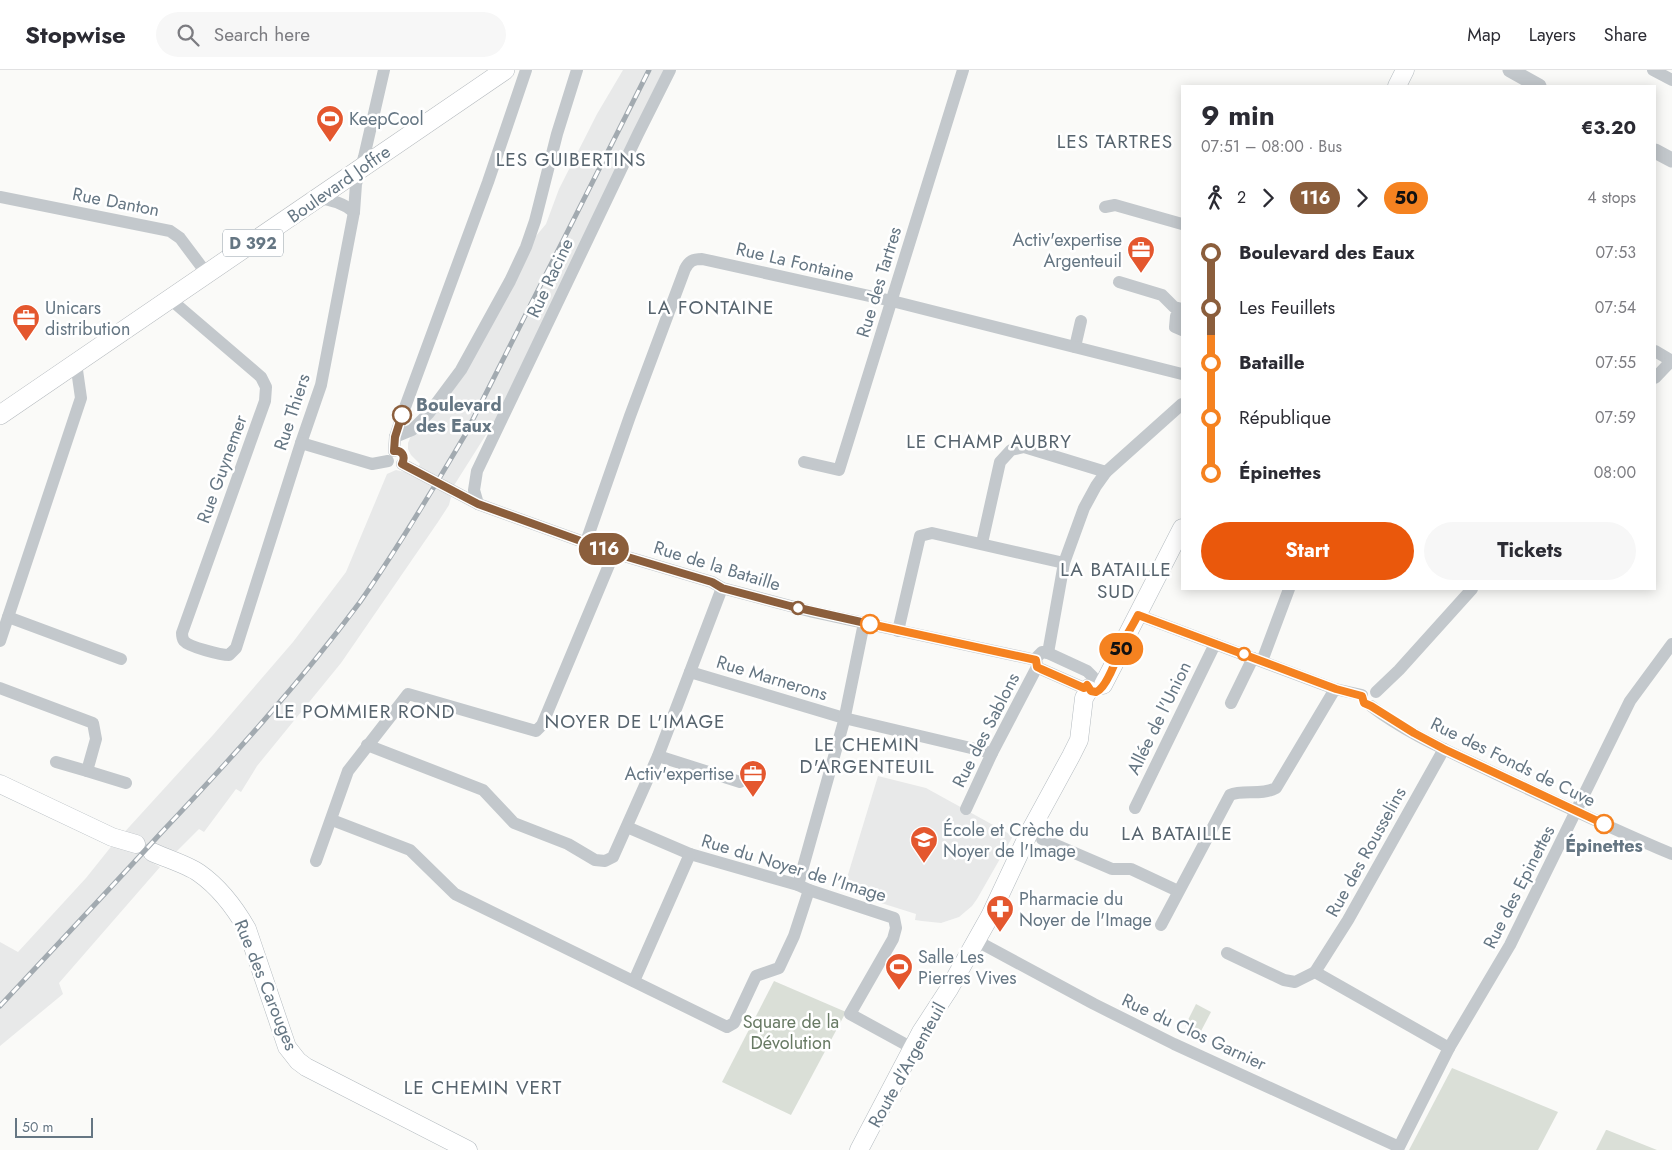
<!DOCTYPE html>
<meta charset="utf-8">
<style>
body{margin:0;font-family:Jost,sans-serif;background:#f7f7f7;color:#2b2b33;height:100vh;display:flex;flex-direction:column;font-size:19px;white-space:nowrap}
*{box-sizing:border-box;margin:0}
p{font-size:16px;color:#7c7c81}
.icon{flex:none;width:28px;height:28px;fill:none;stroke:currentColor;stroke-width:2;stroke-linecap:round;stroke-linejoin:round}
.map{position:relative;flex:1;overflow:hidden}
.panel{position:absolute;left:1181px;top:15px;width:475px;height:505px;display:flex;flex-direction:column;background:#fff;border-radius:0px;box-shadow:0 2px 12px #0003}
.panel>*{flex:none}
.badge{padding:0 10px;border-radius:16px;font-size:18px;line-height:32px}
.scale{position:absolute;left:15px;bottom:12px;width:78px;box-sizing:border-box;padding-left:5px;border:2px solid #657683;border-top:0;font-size:14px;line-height:18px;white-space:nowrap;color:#657683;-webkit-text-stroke:4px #fff;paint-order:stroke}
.map>.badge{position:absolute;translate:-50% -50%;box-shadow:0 0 0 2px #fff}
.legs{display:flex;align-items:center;gap:8px;height:55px;padding:0 20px;font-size:16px}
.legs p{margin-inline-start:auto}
.headline{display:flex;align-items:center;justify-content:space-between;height:85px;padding:0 20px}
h1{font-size:28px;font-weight:700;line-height:38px}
.action{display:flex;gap:10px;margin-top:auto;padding:10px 20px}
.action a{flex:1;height:58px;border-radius:30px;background:#ea580c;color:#fff;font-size:20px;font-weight:700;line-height:58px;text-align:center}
.action a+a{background:#f7f7f7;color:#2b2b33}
ul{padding:0 20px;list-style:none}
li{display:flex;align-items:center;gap:18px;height:55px;font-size:19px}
li i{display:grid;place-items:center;width:8px;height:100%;margin:0 6px;background:currentColor}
li i::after{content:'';width:12px;height:12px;margin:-6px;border:4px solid;border-radius:50%;background:#fff}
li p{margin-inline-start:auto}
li:first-child i{background:linear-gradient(#0000 50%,currentColor 0)}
li:last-child i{background:linear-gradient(currentColor 50%,#0000 0)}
header{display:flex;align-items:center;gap:30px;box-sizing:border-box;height:70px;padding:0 25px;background:#fff;border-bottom:1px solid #e1e1e2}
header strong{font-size:24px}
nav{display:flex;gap:28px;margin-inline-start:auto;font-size:18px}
.search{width:350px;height:45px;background:#f7f7f7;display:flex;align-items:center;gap:12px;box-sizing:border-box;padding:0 18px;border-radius:28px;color:#7c7c81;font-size:19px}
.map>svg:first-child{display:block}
.built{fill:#e8e9e9}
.green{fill:#dadfd7}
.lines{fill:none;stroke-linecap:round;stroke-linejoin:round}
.secondary-casing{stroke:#b3babf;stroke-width:19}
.primary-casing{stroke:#b5babe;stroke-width:20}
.minor{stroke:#c3c8cc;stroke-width:12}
.tertiary{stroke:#c3c8cc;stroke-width:15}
.secondary{stroke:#fff;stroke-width:18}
.primary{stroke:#fff;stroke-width:19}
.rail-casing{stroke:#a2aab0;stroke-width:5}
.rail{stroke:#fff;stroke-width:3;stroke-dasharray:9;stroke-linecap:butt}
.line-1-casing{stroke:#fff;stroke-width:11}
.line-2-casing{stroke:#fff;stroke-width:11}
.line-1{stroke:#8b5e3c;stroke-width:8}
.line-2{stroke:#f58220;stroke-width:8}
.stop-1-dot{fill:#fff;stroke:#8b5e3c;stroke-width:2.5}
.stop-2-dot{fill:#fff;stroke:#f58220;stroke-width:2.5}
.labels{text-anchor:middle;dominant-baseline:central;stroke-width:5;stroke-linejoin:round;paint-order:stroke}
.shield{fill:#fff;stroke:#939fa8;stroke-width:1}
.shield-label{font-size:16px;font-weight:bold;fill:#657683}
.poi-label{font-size:18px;fill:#657683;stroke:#fff;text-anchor:start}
.street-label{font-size:18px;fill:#657683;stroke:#fff}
.stop-label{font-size:18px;font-weight:bold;fill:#657683;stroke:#fff;text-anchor:start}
.park-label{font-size:18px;fill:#687a64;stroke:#fff}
.neighbourhood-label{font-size:19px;letter-spacing:1px;fill:#57646e;stroke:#fff}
</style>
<header>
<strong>Stopwise</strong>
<div class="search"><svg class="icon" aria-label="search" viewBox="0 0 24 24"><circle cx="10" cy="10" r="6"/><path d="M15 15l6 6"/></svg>Search here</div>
<nav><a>Map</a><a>Layers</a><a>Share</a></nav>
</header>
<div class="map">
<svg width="1672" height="1080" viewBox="0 0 1672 1080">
<rect width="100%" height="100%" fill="#fafaf8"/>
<!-- built -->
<g class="built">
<polygon points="623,0 666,0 491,361 489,360 453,417 440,418 451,427 449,435 438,452 341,593 257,696 241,722 236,719 204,762 199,759 177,781 166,780 156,776 144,788 160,797 59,913 63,924 0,976 0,872 18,882 86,808 110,778 213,665 293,572 346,502 387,404 396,400 413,404 420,394 411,385 408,379 408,373 411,366 451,320 531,172 546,154 559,119 597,44"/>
<polygon points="878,706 926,718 1013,766 977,829 972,836 959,847 941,853 922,851 915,850 916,844 843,821"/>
</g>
<!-- green -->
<g class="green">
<polygon points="774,911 846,942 791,1045 722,1012"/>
<polygon points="1196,934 1211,942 1200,963 1185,956"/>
<polygon points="1452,998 1558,1042 1538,1080 1409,1080"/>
<polygon points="1606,1060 1607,1060 1657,1080 1596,1080"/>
</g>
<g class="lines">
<defs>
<g id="secondary">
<polyline points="1397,16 1405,0"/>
<polyline points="1103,615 1116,590 1123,573 1182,458"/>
<polyline points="0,714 112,767 136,774"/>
<path d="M152,782C165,788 188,795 199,803C219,817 235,838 247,859L287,977L298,991L306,997L468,1080"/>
<polyline points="859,1080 921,962 949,919 990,846 1029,763 1071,686 1079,670 1084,628 1089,620"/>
</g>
<polyline id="primary" points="0,345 505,0"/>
</defs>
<!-- secondary casing -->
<use href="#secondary" class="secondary-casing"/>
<!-- primary casing -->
<use href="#primary" class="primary-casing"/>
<!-- minor -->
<g class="minor">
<polyline points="1653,0 1672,10"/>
<polyline points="0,127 170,161 180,168 207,204"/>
<path d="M318,128C332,130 343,133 354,142"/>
<polyline points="1105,137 1115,135 1182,154"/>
<polyline points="1119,212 1162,225 1174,237 1182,239"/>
<path d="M170,229L261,307L266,317L265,331L182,563C182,567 182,568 184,571C189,577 221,585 229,585L236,578L301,373L321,315L354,142L356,114L364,87L384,0"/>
<polyline points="1176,246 1175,257 1182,260"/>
<polyline points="1075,277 1081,251"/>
<polyline points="1655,281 1672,291"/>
<polyline points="1655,308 1672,290"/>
<polyline points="395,367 412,360 429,343 461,300 510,211 526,177 535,151 557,64 577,0"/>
<polyline points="301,373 372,394 388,391"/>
<polyline points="394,381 395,367 404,340 488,112 526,0"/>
<polyline points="804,392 839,400 963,0"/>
<polyline points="402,394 478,434 614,483 712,512 722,518 813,542 1036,590"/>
<polyline points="478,434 474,420 477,401 638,64 670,0"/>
<path d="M586,472L630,346L685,199C689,191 693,189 702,189L892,231L1182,304"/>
<polyline points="982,473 1000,392 1011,380 1024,377 1106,402"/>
<polyline points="1138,545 1335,619 1362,625"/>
<polyline points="8,547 121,589"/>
<polyline points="898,561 920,466 932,463 1064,493"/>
<polyline points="0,571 81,328 76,293"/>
<polyline points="1048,583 1064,493 1084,438 1096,416 1106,402 1182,334"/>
<polyline points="1262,591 1289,519"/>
<polyline points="690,602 844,648 992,683"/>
<polyline points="1087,615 1084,618 1041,599 1037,597 1036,588 1042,582 1048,583 1087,601 1093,607"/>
<polyline points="0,618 93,653 96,669 87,701 126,713"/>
<polyline points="1376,622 1399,600 1472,519"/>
<polyline points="1231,633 1253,588"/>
<path d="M1371,636C1406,663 1448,681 1488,700C1549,729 1610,758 1672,784"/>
<polyline points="367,675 483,720 514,753 568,774 595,790 605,791 613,787 658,686 722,518"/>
<polyline points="1444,679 1348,850 1315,902 1449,978"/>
<polyline points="658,686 740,712"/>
<polyline points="56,692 87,701"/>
<polyline points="1135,738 1215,574"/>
<polyline points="966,739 992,683 1037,597"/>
<polyline points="332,750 410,780 455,824 727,957 734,953 756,906 779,898 794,866 809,820"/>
<polyline points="627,757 690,784 798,815 809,820 894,848 896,858 893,869 850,944 914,979"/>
<polyline points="1042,769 1112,799 1131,799 1178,821"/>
<polyline points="316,791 348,701 408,624 536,661 542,655 614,483"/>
<polyline points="798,815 844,651 864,553"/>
<path d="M1161,855L1230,725C1243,719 1261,726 1276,718L1335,619"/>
<polyline points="977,871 1094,934 1174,974 1399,1077 1449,978 1510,875 1630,631 1672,574"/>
<polyline points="1227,883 1284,910 1295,912 1315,902"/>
<polyline points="634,911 690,784"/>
</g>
<!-- tertiary -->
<g class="tertiary">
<polyline points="1510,0 1539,16"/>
<polyline points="1655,81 1672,90"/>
</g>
<!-- secondary -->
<use href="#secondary" class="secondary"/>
<!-- primary -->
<use href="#primary" class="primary"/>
<defs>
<path id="rail" d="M0,936C53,879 107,822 160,764C230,690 299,614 360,532C398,478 432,421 465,365L649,0"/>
</defs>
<!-- rail casing -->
<use href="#rail" class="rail-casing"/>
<!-- rail -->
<use href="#rail" class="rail"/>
</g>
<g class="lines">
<defs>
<path id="line-1" d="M402,345L395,367L394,381C402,380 406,386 402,394L478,434L614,483L712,512L722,518L790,536L870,554"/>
<path id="line-2" d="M870,554L1036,590L1037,597L1041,599L1084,618L1087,615L1091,621L1096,622C1107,618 1118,585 1122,574C1127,564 1133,555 1138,545L1336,619L1362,626L1364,633L1371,636L1414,663L1444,679L1604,754"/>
</defs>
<!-- line-1 casing -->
<use href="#line-1" class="line-1-casing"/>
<!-- line-2 casing -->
<use href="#line-2" class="line-2-casing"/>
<!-- line-1 -->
<use href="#line-1" class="line-1"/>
<!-- line-2 -->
<use href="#line-2" class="line-2"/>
</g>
<!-- icons -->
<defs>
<symbol id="stadium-pin" viewBox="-11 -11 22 30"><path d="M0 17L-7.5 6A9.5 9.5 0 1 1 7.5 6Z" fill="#e4572e" stroke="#fff"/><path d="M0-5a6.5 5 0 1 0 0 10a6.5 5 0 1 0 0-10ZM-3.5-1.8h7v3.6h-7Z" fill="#fff"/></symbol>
<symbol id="office-pin" viewBox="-11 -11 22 30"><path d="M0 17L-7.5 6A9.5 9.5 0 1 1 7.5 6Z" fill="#e4572e" stroke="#fff"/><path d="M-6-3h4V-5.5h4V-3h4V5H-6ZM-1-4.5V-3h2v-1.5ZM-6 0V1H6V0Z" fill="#fff"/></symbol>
<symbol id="school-pin" viewBox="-11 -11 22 30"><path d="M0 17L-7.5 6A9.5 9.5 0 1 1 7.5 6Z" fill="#e4572e" stroke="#fff"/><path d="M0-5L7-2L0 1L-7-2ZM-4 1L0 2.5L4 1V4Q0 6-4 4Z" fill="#fff"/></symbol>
<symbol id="pharmacy-pin" viewBox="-11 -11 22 30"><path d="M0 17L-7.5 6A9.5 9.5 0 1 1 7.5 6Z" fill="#e4572e" stroke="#fff"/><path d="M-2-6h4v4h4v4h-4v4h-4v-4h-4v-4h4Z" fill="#fff"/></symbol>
</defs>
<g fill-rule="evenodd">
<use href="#stadium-pin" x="314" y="33" width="32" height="43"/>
<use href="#office-pin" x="1125" y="164" width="32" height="43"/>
<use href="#office-pin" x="10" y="232" width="32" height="43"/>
<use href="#office-pin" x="737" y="688" width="32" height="43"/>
<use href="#school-pin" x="908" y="754" width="32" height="43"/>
<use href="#pharmacy-pin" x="984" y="823" width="32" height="43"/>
<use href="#stadium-pin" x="883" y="881" width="32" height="43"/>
</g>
<!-- markers -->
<g class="stop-1-dot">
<circle cx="402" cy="345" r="9"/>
<circle cx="798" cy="538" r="6"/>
</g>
<g class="stop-2-dot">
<circle cx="870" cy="554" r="9"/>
<circle cx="1244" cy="584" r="6"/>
<circle cx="1604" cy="754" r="9"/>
</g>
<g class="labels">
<!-- shield labels -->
<rect class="shield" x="223" y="159.5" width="60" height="27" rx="4"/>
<g class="shield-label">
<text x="253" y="173">D 392</text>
</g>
<!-- poi labels -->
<g class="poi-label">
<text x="349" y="49">KeepCool</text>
<text x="1122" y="170" text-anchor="end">Activ'expertise<tspan x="1122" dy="21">Argenteuil</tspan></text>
<text x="45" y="238">Unicars<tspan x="45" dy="21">distribution</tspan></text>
<text x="734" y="704" text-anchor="end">Activ'expertise</text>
<text x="943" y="760">École et Crèche du<tspan x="943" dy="21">Noyer de l'Image</tspan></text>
<text x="1019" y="829">Pharmacie du<tspan x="1019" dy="21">Noyer de l'Image</tspan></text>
<text x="918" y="887">Salle Les<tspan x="918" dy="21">Pierres Vives</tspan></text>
</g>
<!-- street labels -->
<g class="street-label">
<text transform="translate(339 114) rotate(-35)">Boulevard Joffre</text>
<text transform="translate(116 132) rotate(11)">Rue Danton</text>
<text transform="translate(795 192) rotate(13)">Rue La Fontaine</text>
<text transform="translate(550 208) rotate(-65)">Rue Racine</text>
<text transform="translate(879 212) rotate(-73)">Rue des Tartres</text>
<text transform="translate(292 342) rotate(-72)">Rue Thiers</text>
<text transform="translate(222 399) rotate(-70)">Rue Guynemer</text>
<text transform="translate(717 496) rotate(17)">Rue de la Bataille</text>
<text transform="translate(772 608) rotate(17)">Rue Marnerons</text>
<text transform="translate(1159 648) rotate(-64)">Allée de l'Union</text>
<text transform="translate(986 660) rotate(-63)">Rue des Sablons</text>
<text transform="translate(1513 692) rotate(26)">Rue des Fonds de Cuve</text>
<text transform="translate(1366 782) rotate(-61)">Rue des Rousselins</text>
<text transform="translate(794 798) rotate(17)">Rue du Noyer de l'Image</text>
<text transform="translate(1519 817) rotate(-63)">Rue des Epinettes</text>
<text transform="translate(266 915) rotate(68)">Rue des Carouges</text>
<text transform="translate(1194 962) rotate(25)">Rue du Clos Garnier</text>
<text transform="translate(907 995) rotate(-61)">Route d'Argenteuil</text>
</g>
<!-- stop labels -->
<g class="stop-label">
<text x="416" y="335">Boulevard<tspan x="416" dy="21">des Eaux</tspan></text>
<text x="1604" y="776" text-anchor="middle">Épinettes</text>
</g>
<!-- park labels -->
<g class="park-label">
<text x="791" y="952">Square de la<tspan x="791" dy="21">Dévolution</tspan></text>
</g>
<!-- neighbourhood labels -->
<g class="neighbourhood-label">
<text x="1115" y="71">LES TARTRES</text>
<text x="571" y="89">LES GUIBERTINS</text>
<text x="711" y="237">LA FONTAINE</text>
<text x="989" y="371">LE CHAMP AUBRY</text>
<text x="1116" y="499">LA BATAILLE<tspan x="1116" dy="22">SUD</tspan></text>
<text x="365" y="641">LE POMMIER ROND</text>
<text x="635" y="651">NOYER DE L'IMAGE</text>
<text x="867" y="674">LE CHEMIN<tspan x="867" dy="22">D'ARGENTEUIL</tspan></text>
<text x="1177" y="763">LA BATAILLE</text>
<text x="483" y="1017">LE CHEMIN VERT</text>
</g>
</g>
</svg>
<div class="scale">50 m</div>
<b class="badge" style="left:604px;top:479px;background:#8b5e3c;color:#fff">116</b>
<b class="badge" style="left:1121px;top:579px;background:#f58220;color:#111">50</b>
<section class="panel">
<div class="headline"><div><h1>9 min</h1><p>07:51 – 08:00 · Bus</p></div><b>€3.20</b></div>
<div class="legs"><svg class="icon" aria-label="walk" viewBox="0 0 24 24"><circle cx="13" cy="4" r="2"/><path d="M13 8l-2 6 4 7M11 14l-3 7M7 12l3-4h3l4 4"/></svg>2<svg class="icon" aria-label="forward" viewBox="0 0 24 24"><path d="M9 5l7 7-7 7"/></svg><b class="badge" style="background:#8b5e3c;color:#fff">116</b><svg class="icon" aria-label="forward" viewBox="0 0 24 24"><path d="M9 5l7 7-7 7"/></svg><b class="badge" style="background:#f58220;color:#111">50</b><p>4 stops</p></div>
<ul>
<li><i style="color:#8b5e3c"></i><b>Boulevard des Eaux</b><p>07:53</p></li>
<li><i style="color:#8b5e3c"></i><span>Les Feuillets</span><p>07:54</p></li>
<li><i style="color:#f58220"></i><b>Bataille</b><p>07:55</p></li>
<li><i style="color:#f58220"></i><span>République</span><p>07:59</p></li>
<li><i style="color:#f58220"></i><b>Épinettes</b><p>08:00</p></li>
</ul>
<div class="action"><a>Start</a><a>Tickets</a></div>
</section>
</div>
